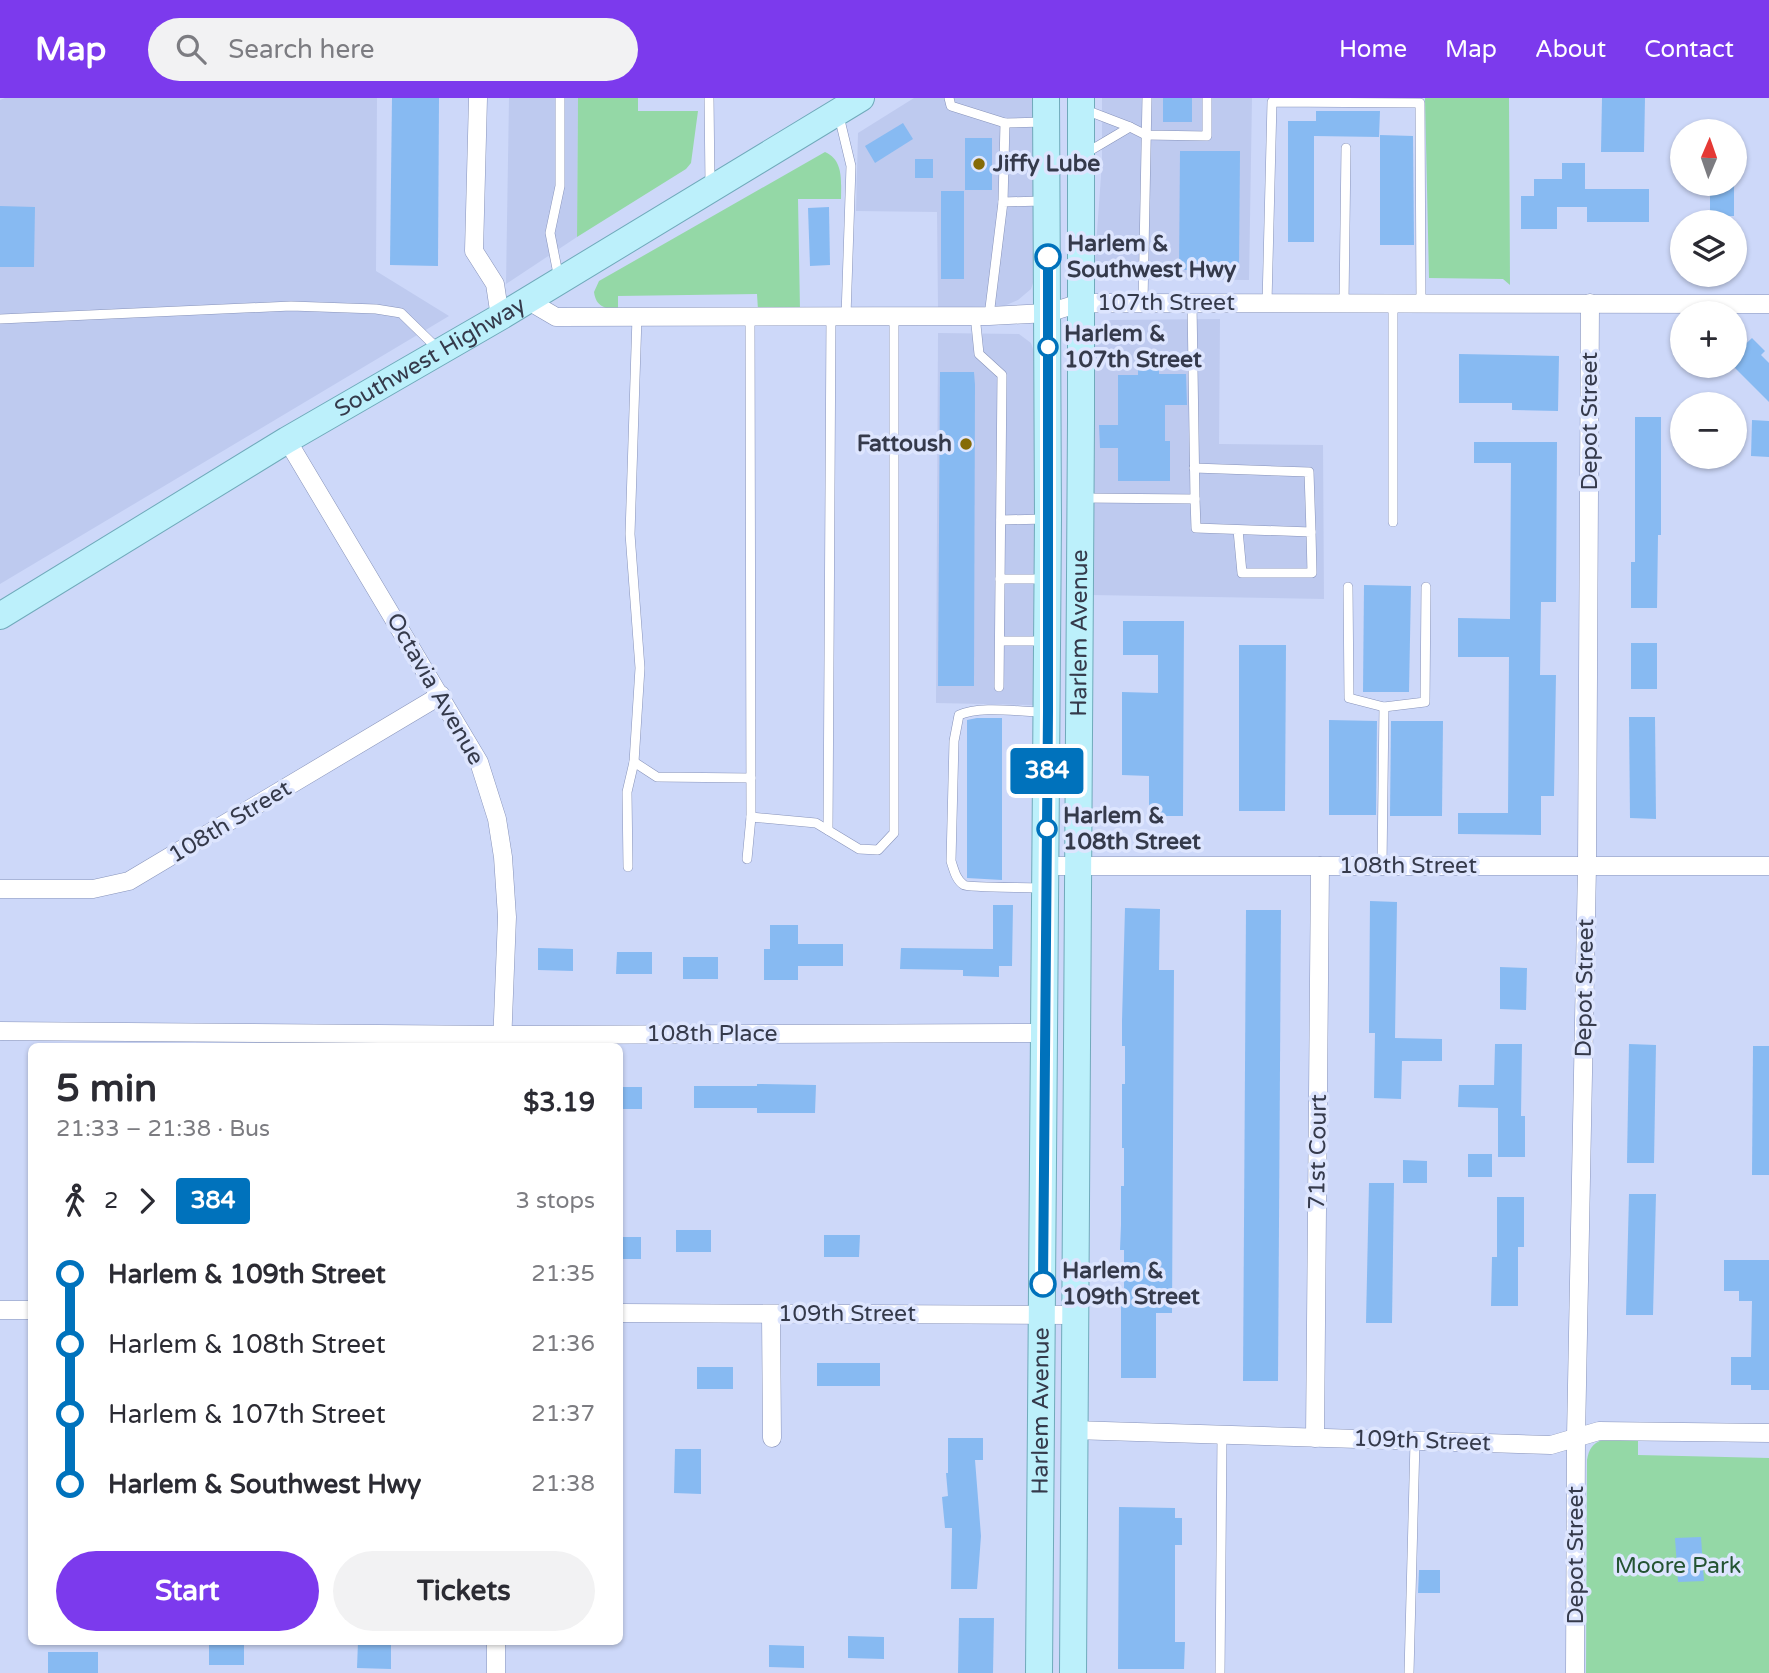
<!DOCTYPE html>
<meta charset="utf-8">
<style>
body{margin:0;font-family:"Varela Round",sans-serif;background:#f2f2f3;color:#2b2b33;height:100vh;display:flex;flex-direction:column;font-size:26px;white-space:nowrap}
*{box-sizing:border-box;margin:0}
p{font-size:23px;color:#7c7c81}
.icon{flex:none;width:38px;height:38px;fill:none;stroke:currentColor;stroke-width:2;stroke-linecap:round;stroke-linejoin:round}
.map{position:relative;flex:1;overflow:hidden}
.sheet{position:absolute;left:28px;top:945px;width:595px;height:602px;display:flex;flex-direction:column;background:#fff;border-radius:10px;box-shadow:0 2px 5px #0004}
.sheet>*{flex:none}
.badge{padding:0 14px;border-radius:5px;font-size:24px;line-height:46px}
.needle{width:46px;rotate:2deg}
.fabs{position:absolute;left:1670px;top:21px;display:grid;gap:14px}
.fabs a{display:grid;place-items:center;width:77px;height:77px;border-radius:50%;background:#fff;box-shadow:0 2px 5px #0004;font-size:35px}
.map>.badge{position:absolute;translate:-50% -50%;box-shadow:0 0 0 4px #fff}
.legs{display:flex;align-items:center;gap:10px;height:77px;padding:0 28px;font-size:23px}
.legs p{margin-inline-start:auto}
.headline{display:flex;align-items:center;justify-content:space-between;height:119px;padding:0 28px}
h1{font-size:38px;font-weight:800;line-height:52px}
.button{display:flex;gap:14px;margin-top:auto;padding:14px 28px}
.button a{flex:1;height:80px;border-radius:42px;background:#7c3aed;color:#fff;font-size:28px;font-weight:800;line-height:80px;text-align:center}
.button a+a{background:#f2f2f3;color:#2b2b33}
ul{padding:0 28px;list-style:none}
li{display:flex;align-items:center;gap:24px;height:70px;font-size:26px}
li i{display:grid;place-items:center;width:10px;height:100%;margin:0 9px;background:currentColor}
li i::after{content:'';width:18px;height:18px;margin:-9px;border:5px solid;border-radius:50%;background:#fff}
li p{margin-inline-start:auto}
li:first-child i{background:linear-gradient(#0000 50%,currentColor 0)}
li:last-child i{background:linear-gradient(currentColor 50%,#0000 0)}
header{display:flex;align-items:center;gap:42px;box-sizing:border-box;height:98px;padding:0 35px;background:#7c3aed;color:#fff}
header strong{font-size:33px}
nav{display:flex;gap:38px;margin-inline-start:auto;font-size:24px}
.search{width:490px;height:63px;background:#f2f2f3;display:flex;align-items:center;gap:18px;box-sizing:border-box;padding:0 24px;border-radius:38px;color:#7c7c81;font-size:26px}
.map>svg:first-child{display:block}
.built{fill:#becaef}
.green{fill:#94d8a6}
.building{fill:#87baf2}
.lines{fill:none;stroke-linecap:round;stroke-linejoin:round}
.service-casing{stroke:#8793ba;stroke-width:10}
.minor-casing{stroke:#8793ba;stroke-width:19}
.primary-casing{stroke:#70aabb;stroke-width:28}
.service{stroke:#fff;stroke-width:9}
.minor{stroke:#fff;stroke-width:18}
.primary{stroke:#bcf0fb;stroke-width:26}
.line-1-casing{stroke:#fff;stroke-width:16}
.line-1{stroke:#0072bc;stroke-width:10}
.poi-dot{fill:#856b07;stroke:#dde5fe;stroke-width:2.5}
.stop-1-dot{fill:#fff;stroke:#0072bc;stroke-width:3.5}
.labels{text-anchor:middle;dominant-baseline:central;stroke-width:7;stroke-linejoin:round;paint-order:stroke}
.poi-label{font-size:23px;font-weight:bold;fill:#353a4b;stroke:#dde5fe;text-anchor:start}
.stop-label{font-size:23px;font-weight:bold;fill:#353a4b;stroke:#dde5fe;text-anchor:start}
.street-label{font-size:23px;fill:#353a4b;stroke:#dde5fe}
.park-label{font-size:23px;fill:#245433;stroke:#dde5fe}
</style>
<header>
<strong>Map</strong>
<div class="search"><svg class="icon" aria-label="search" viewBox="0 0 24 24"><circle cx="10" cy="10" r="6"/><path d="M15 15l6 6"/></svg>Search here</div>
<nav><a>Home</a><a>Map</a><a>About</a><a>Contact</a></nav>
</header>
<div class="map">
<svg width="1769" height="1575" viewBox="0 0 1769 1575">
<rect width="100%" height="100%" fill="#cdd8f9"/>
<!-- built -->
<g class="built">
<polygon points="5,0 377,0 376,173 449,218 0,486 0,2"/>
<polygon points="509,0 578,0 577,139 506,186"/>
<polygon points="914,0 1036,0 1035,179 1031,191 1018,202 1004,208 938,210 937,114 856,113 858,35"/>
<polygon points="1102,0 1252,0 1249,182 1116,181 1107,180 1099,172 1095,162 1102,64"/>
<polygon points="1220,221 1219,346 1323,347 1324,501 1091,497 1093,236 1101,227 1110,222"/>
<polygon points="938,235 1019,236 1031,245 1035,257 1033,607 936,605"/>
</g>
<!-- green -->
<g class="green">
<polygon points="578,0 638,0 638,13 698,13 691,65 686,71 577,139"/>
<polygon points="1425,0 1509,0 1510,187 1503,181 1429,180"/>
<path d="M825,54C844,62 841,84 841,101H798L800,212H758L757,196L618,198V213C605,210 596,209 594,194L599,183Z"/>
<path d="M1602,1342H1638V1357L1769,1360V1575H1586L1587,1362C1589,1351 1592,1346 1602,1342Z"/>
</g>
<!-- building -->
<g class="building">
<polygon points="392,0 439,0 438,168 390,167"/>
<rect x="1163" y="0" width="29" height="24"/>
<polygon points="1602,0 1645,0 1644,54 1601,54"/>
<polygon points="1316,13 1380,13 1379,39 1314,38 1314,144 1288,144 1288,23 1316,23"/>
<polygon points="903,25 913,41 875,65 865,48"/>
<polygon points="1380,37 1413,38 1414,147 1380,147"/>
<rect x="965" y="40" width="27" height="52"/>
<polygon points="1180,53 1240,53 1239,172 1179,172"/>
<rect x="915" y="61" width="18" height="19"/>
<polygon points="1562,65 1585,65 1585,91 1649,91 1649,124 1587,124 1587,109 1557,109 1557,131 1521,131 1521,98 1534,98 1534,81 1562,81"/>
<rect x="1710" y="86" width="24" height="32"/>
<rect x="941" y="93" width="23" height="88"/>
<polygon points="0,108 35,109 34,169 0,169"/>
<polygon points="829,109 830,167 810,168 808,110"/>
<polygon points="1752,240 1765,253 1761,257 1769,265 1769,304 1734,269 1734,257"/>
<polygon points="1459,256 1559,258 1558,313 1512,312 1512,305 1459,305"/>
<polygon points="1138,268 1159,268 1159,276 1186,276 1187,307 1165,307 1165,343 1170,343 1170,383 1118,383 1118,350 1100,350 1099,327 1118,327 1118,277 1138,277"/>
<polygon points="940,274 974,274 975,287 974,588 938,588"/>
<polygon points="1635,319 1661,319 1661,437 1658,437 1657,510 1631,510 1631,464 1635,464"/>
<polygon points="1752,322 1769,323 1769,359 1751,358"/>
<polygon points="1474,344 1557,344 1556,504 1541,504 1540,577 1556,577 1554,698 1541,698 1541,737 1458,736 1458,715 1508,715 1509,559 1458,559 1458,520 1510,521 1511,365 1474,365"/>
<polygon points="1364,487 1411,488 1409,594 1363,594"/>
<polygon points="1123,523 1184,523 1183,718 1149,718 1149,678 1122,677 1122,594 1158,595 1158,557 1123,557"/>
<rect x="1631" y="545" width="26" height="46"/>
<polygon points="1239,547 1286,547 1285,713 1239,713"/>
<polygon points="1629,619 1655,619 1656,721 1630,720"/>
<polygon points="977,620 1002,620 1002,782 967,780 967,622"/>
<polygon points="1329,622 1377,623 1376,717 1329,717"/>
<polygon points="1391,623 1443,623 1442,718 1390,718"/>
<polygon points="1370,803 1397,804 1395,940 1442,941 1442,963 1402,963 1401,1001 1374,1000 1375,935 1369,935"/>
<polygon points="993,807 1013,807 1012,868 999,868 999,879 963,878 963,872 900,871 901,850 993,851"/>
<polygon points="1125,810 1160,811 1159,872 1174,872 1172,1215 1156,1215 1156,1280 1121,1280 1121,1190 1124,1190 1124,1152 1120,1152 1121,1127 1121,1088 1124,1088 1124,1050 1122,1050 1122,986 1125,986 1125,948 1122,948 1122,923"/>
<polygon points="1246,812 1281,812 1278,1283 1243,1283"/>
<polygon points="770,827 798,827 798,846 843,846 843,868 798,868 798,882 764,882 764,851 770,851"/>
<polygon points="538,850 573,851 573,873 538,872"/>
<polygon points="617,854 652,854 652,876 616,876"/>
<rect x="683" y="859" width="35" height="22"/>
<polygon points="1500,869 1527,870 1526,912 1500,911"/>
<polygon points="1495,946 1522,946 1521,1018 1525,1018 1525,1059 1498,1059 1498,1010 1458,1009 1459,987 1494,987"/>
<polygon points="1629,946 1656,947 1654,1065 1627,1065"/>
<polygon points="1753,948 1769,948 1769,1077 1752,1077"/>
<polygon points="757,986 816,987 815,1015 757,1015 757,1010 694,1010 694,988 757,988"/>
<rect x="620" y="989" width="22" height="22"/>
<rect x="1468" y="1056" width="24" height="23"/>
<polygon points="1403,1062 1427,1063 1427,1085 1403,1085"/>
<polygon points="1369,1085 1394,1085 1392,1225 1366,1225"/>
<polygon points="1629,1096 1656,1096 1653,1217 1626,1217"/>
<polygon points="1497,1099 1524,1099 1524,1149 1518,1149 1518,1208 1491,1208 1492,1159 1497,1159"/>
<rect x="676" y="1132" width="35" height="22"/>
<polygon points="824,1137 860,1137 859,1159 824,1159"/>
<rect x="620" y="1139" width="21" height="22"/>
<polygon points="1724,1162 1769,1162 1769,1292 1751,1292 1751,1287 1731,1287 1731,1259 1751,1259 1752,1203 1739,1203 1739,1193 1724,1193"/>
<rect x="817" y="1265" width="63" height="23"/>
<rect x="697" y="1269" width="36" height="22"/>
<polygon points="948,1340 983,1340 983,1362 975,1362 981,1438 977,1491 951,1491 952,1430 945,1430 942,1399 948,1398 946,1375 948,1375"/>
<polygon points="675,1351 701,1351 701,1396 674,1395"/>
<polygon points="1119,1409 1175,1410 1175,1420 1182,1420 1182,1447 1175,1447 1175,1544 1185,1544 1184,1571 1118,1571"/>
<polygon points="1701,1439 1704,1483 1678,1484 1675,1440"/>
<polygon points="1419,1472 1440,1472 1440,1495 1418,1495"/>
<polygon points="959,1520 994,1520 993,1575 958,1575"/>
<polygon points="848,1538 884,1539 884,1561 848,1560"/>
<polygon points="358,1544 391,1544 391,1571 357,1570"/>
<rect x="209" y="1545" width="35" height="22"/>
<polygon points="769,1547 804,1548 804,1570 769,1569"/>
<rect x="48" y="1554" width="50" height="21"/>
</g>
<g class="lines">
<defs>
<g id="service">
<polyline points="709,0 710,86"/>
<polyline points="949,0 951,8 1005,25 1045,24"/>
<polyline points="1083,11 1130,29 1086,55"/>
<polyline points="839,18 851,68 846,218"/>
<polyline points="1130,29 1146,37 1207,38 1207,0"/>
<polyline points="1003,104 1005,25"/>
<polyline points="559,181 550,135 560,88 560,0"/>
<polyline points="1143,205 1147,0"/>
<polyline points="1192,205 1195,401"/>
<polyline points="1267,205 1272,4 1420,5 1421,205"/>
<polyline points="1344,205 1346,50"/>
<polyline points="975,217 979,256 1002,277 999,589"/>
<polyline points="989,218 1003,104 1042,103"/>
<polyline points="0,221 291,208 376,211 401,215 439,252"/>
<polyline points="1194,370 1309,374 1311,434"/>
<polyline points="1083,400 1195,401 1196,430 1311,434 1312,475 1242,475 1238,432"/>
<polyline points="1001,422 1045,421"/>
<polyline points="1393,424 1393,205"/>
<polyline points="1000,481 1044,481"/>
<polyline points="1348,489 1349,600 1384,609 1425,604 1426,489"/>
<polyline points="1000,543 1044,543"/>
<polyline points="634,664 657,679 751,680"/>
<polyline points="751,719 816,725 859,751 878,752 894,735 894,218"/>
<polyline points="828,732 831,218"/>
<polyline points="747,761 751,719 750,218"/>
<polyline points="1382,768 1384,609"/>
<polyline points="628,769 627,694 634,664 640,570 630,436 637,219"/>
<path d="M1041,790C1029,789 969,790 964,787C956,782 954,772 951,763L954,643L959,617C980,607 1021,614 1045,614"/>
<polyline points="1220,1575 1222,1337"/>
<polyline points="1409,1575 1415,1343"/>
</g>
<g id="minor">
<polyline points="478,0 474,153 495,186 500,219"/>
<polyline points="527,202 556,219 989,218 1048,215 1080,205 1769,206"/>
<polyline points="287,342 479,664 497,721 503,759 507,819 502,947"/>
<polyline points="1047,768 1769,768"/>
<polyline points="0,791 93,791 129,783 441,597"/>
<polyline points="0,933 504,937 1045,935"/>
<polyline points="0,1212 32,1212"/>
<polyline points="620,1215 1075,1217"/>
<polyline points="771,1216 772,1340"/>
<polyline points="1073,1332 1551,1347 1599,1333 1769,1335"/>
<polyline points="1315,1340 1320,768"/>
<polyline points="496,1575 496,1544"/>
<polyline points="1575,1575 1576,1339 1587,768 1590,205"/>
</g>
<g id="primary">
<path id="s1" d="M0,518L287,342L500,219L861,0"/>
<path id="s2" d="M1039,1575L1048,421L1046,0"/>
<path id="s3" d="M1073,1575L1081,322V0"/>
</g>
</defs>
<!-- service casing -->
<use href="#service" class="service-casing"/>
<!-- minor casing -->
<use href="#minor" class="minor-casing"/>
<!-- primary casing -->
<use href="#primary" class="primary-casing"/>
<!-- service -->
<use href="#service" class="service"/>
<!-- minor -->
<use href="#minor" class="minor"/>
<!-- primary -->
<use href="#primary" class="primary"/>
</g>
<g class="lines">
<defs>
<polyline id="line-1" points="1043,1186 1048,614 1048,159"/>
</defs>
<!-- line-1 casing -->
<use href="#line-1" class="line-1-casing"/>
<!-- line-1 -->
<use href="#line-1" class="line-1"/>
</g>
<!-- markers -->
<g class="poi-dot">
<circle cx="979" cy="66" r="7"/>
<circle cx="966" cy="346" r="7"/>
</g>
<g class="stop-1-dot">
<circle cx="1048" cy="159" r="12"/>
<circle cx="1048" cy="249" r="9"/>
<circle cx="1047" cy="731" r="9"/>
<circle cx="1043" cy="1186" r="12"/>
</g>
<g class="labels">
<!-- poi labels -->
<g class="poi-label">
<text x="993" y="66">Jiffy Lube</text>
<text x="952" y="346" text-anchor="end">Fattoush</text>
</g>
<!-- stop labels -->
<g class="stop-label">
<text x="1067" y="146">Harlem &amp;<tspan x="1067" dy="26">Southwest Hwy</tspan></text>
<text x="1064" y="236">Harlem &amp;<tspan x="1064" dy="26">107th Street</tspan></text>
<text x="1063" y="718">Harlem &amp;<tspan x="1063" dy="26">108th Street</tspan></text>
<text x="1062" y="1173">Harlem &amp;<tspan x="1062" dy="26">109th Street</tspan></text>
</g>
<!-- street labels -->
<g class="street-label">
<text x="1166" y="205">107th Street</text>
<text stroke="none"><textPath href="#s1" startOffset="502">Southwest Highway</textPath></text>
<text transform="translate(1590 323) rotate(-90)">Depot Street</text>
<text stroke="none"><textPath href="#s3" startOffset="1040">Harlem Avenue</textPath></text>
<text transform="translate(435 591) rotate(60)">Octavia Avenue</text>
<text transform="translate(230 724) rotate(-31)">108th Street</text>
<text x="1408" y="768">108th Street</text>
<text transform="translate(1585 890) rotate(-89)">Depot Street</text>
<text x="712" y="936">108th Place</text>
<text transform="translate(1318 1054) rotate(-89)">71st Court</text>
<text x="847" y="1216">109th Street</text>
<text stroke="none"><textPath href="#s2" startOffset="262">Harlem Avenue</textPath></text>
<text transform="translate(1422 1343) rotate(2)">109th Street</text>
<text transform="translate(1576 1457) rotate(-90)">Depot Street</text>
</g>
<!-- park labels -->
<g class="park-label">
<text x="1678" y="1468">Moore Park</text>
</g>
</g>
</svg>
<div class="fabs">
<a><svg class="needle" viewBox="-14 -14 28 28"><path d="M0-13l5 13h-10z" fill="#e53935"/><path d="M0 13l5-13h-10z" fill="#7c7c81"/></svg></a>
<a><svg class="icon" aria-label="layers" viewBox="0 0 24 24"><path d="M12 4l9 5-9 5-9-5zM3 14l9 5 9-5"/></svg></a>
<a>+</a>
<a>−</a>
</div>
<b class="badge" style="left:1047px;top:673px;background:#0072bc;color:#fff">384</b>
<section class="sheet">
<div class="headline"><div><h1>5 min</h1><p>21:33 – 21:38 · Bus</p></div><b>$3.19</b></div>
<div class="legs"><svg class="icon" aria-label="walk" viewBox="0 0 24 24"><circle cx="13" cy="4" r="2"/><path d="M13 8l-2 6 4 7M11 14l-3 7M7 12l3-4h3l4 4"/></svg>2<svg class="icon" aria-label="forward" viewBox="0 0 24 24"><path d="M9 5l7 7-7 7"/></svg><b class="badge" style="background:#0072bc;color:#fff">384</b><p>3 stops</p></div>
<ul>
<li><i style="color:#0072bc"></i><b>Harlem &amp; 109th Street</b><p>21:35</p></li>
<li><i style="color:#0072bc"></i><span>Harlem &amp; 108th Street</span><p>21:36</p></li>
<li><i style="color:#0072bc"></i><span>Harlem &amp; 107th Street</span><p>21:37</p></li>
<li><i style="color:#0072bc"></i><b>Harlem &amp; Southwest Hwy</b><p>21:38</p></li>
</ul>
<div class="button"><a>Start</a><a>Tickets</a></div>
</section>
</div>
